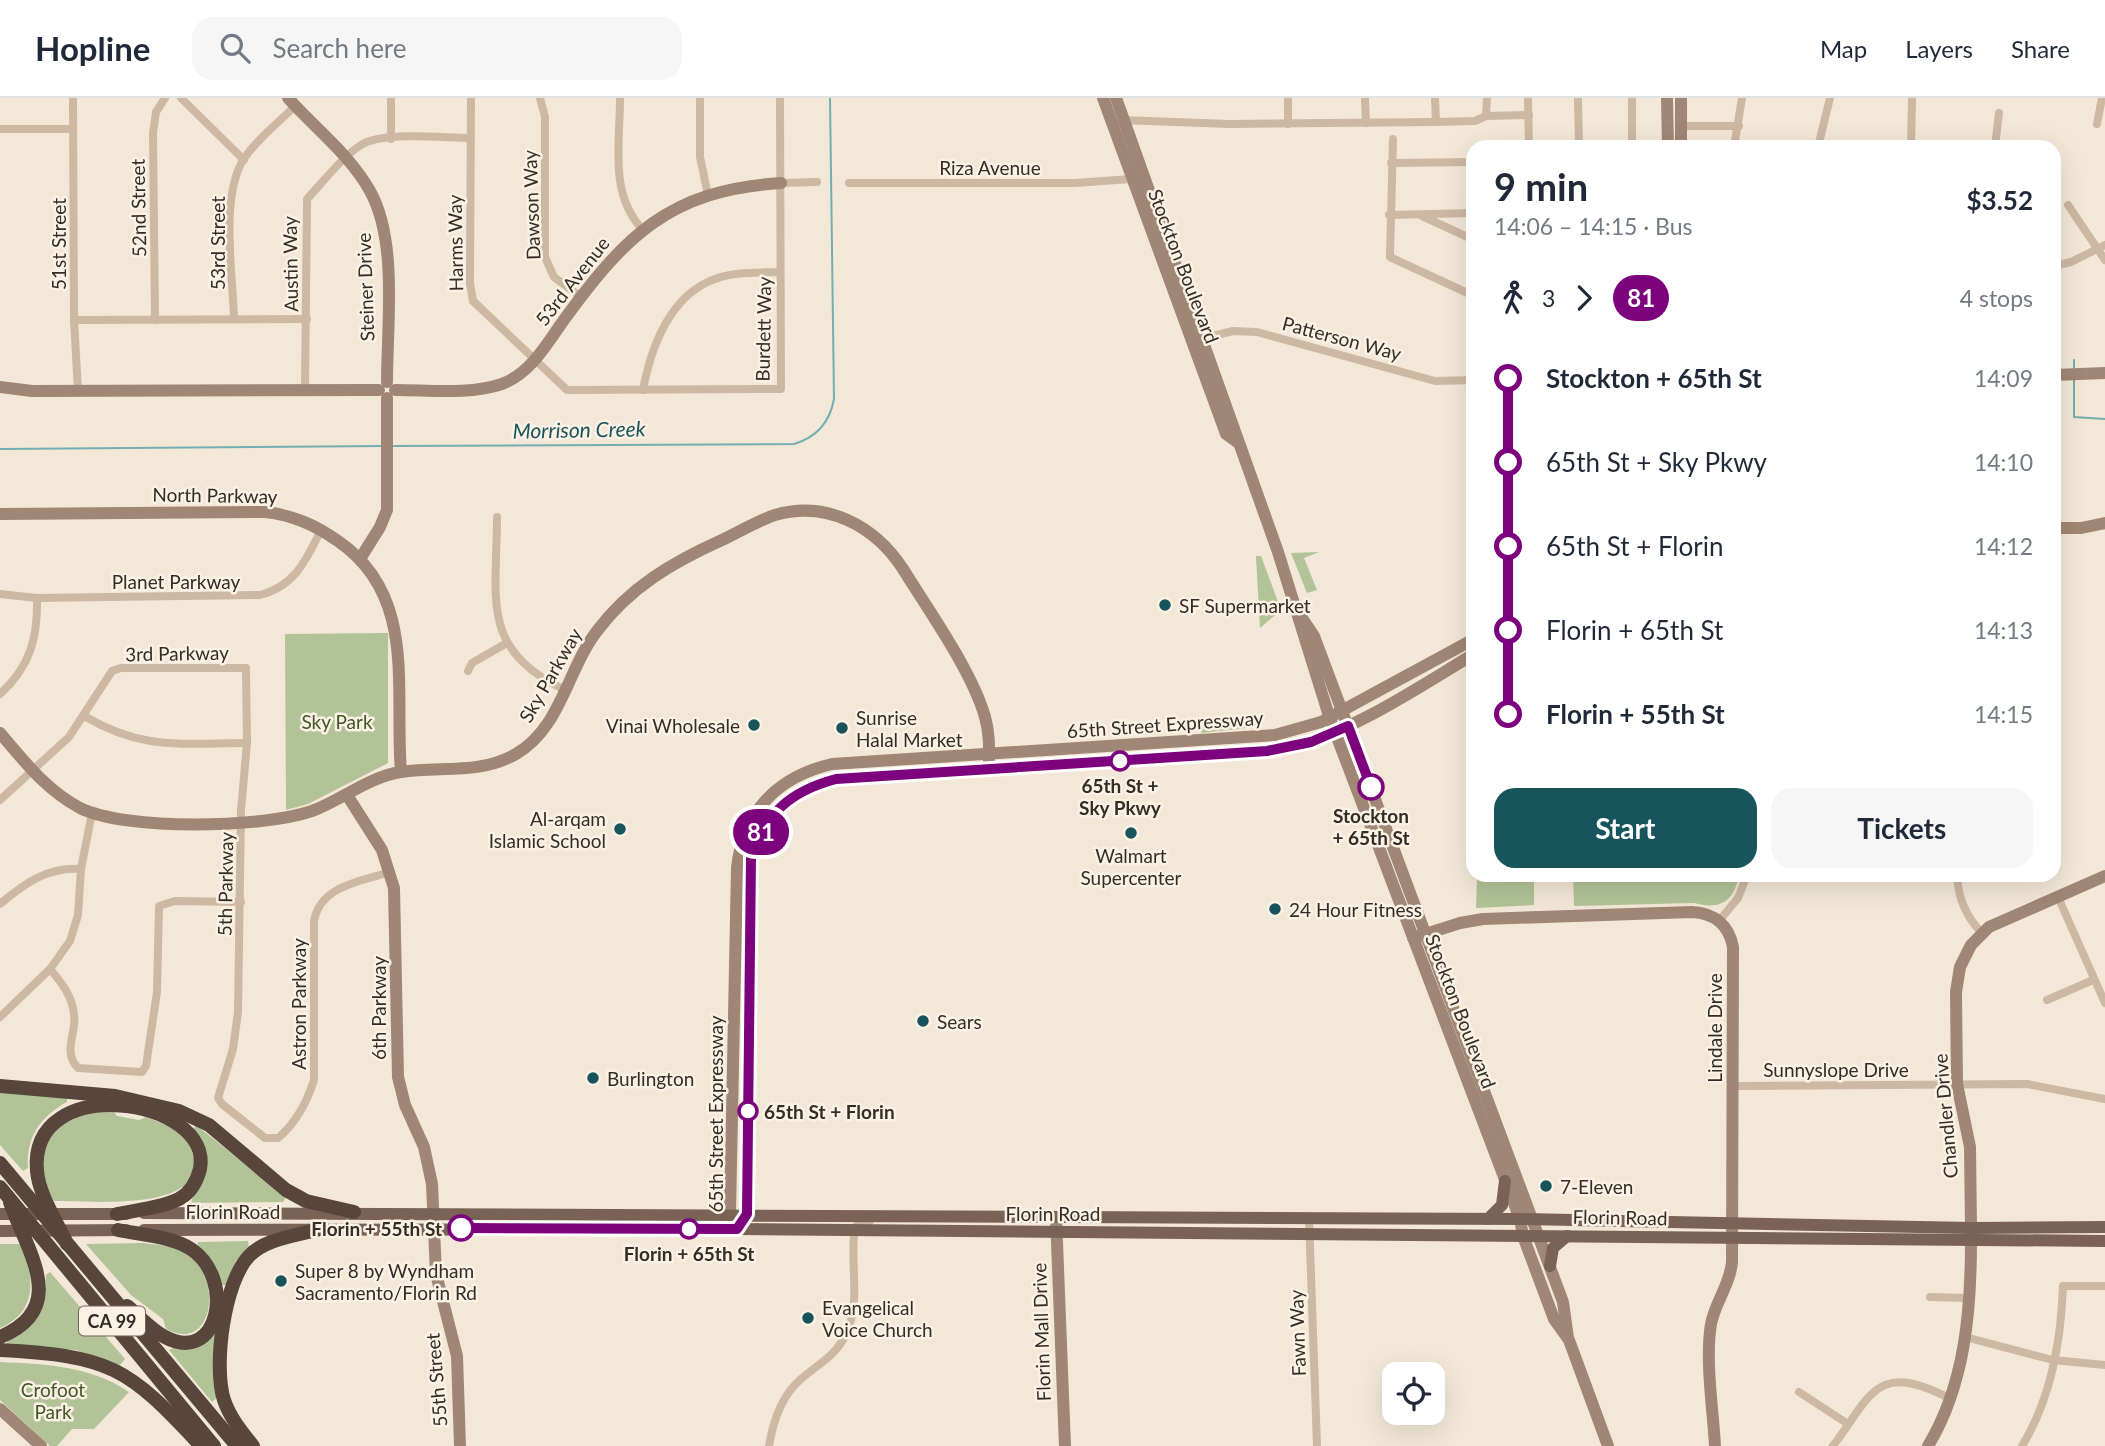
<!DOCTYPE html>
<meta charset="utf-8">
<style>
body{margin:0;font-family:Lato,sans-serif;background:#f6f6f7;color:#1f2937;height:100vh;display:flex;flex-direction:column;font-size:26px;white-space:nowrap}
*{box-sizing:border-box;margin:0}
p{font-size:23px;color:#747a83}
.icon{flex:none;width:38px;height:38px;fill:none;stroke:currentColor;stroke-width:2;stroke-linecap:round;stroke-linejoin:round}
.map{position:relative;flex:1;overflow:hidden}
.panel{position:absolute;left:1466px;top:42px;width:595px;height:742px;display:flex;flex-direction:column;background:#fff;border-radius:21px;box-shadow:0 7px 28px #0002}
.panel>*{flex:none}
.badge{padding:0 14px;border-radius:23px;font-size:24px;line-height:46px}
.controls{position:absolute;left:1382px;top:1264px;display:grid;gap:14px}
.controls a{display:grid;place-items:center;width:63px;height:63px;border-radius:14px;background:#fff;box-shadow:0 7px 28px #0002;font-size:35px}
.map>.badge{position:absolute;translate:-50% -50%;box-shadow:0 0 0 4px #fff}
.legs{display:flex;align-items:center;gap:10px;height:77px;padding:0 28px;font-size:23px}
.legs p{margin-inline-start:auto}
.head{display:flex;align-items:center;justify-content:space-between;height:119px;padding:0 28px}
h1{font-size:38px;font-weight:700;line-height:52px}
.action{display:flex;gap:14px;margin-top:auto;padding:14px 28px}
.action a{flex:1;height:80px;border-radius:21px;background:#18545b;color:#fff;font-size:28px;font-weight:700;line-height:80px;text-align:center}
.action a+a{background:#f6f6f7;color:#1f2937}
ul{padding:0 28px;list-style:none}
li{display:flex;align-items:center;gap:24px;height:84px;font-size:26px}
li i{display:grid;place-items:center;width:10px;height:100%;margin:0 9px;background:currentColor}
li i::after{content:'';width:18px;height:18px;margin:-9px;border:5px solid;border-radius:50%;background:#fff}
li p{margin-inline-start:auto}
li:first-child i{background:linear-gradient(#0000 50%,currentColor 0)}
li:last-child i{background:linear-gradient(currentColor 50%,#0000 0)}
header{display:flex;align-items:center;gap:42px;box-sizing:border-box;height:98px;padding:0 35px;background:#fff;border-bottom:2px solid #e0e1e3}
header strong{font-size:33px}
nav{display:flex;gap:38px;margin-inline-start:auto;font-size:24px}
.search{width:490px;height:63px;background:#f6f6f7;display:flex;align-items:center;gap:18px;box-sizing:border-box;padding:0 24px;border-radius:21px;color:#747a83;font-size:26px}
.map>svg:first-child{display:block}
.green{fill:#b2c397}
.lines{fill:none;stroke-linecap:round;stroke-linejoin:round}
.stream{stroke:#75adb2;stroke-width:2}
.street{stroke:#ccb8a3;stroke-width:8}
.secondary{stroke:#a08674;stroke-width:12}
.primary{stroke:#7a6355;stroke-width:12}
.highway{stroke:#58463c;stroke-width:14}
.line-1-casing{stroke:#fff;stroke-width:16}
.line-1{stroke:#7c027e;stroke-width:10}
.poi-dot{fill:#18545b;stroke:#fbf1e5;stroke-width:2.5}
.stop-1-dot{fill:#fff;stroke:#7c027e;stroke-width:3.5}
.labels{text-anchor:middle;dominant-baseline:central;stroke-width:5;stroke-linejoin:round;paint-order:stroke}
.shield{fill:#fbf1e5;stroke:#71675f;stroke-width:2}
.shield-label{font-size:18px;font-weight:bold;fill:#362c26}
.street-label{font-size:19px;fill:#362c26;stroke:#fbf1e5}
.poi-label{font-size:19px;fill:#362c26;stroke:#fbf1e5;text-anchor:start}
.park-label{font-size:19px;fill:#435728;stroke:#fbf1e5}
.stop-label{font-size:19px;font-weight:bold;fill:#362c26;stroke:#fbf1e5}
.water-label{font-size:21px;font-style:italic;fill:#18545b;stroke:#fbf1e5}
</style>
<header>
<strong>Hopline</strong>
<div class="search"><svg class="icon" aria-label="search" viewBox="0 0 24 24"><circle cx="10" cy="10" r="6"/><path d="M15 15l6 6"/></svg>Search here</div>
<nav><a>Map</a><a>Layers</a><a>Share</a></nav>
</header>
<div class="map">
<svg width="2105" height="1348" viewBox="0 0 2105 1348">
<rect width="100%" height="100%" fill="#f3e8d8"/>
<!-- green -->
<g class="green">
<polygon points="1319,454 1304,460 1317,492 1307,495 1291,455"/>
<polygon points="1256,458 1261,458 1281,512 1260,530"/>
<polygon points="388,535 388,665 308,706 286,712 285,536"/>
<polygon points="1249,624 1255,629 1201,635 1201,626 1218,625 1219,630 1222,626"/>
<polygon points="1477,777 1534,777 1534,807 1476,810"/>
<path d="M1573,777H1739C1734,804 1720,812 1694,805L1574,808Z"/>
<path d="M0,994L67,1000V1004C40,1019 26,1039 28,1070L23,1073L0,1047Z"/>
<path d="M113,1013L117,1018L139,1022L146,1019L181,1033C238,1117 98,1103 54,1103C37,1073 36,1030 75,1016C85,1012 102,1014 113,1013Z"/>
<polygon points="196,1027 286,1099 283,1104 191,1105 194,1095 193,1032"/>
<polygon points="248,1143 249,1150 236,1163 226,1187 222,1187 197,1150 198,1144"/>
<path d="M144,1145C156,1147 171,1147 182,1153C225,1174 215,1257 166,1231L163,1221L131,1197L86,1146Z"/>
<path d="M0,1146H20C35,1178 38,1214 0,1230Z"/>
<polygon points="50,1174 125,1261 120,1267 76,1252 7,1247 7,1242 45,1198 46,1177"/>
<polygon points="212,1233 218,1237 218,1299 212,1304 169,1252"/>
<path d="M0,1264C46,1266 91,1268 129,1294L94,1331H72L57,1348H50L0,1302Z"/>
</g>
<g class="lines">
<!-- stream -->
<g class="stream">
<polyline points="2074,272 2074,262"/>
<polyline points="2074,281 2074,319 2105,321"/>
<path d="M391,348L794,346C818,339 830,323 834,301L830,0"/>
<polyline points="0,351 382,348"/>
</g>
<!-- street -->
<g class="street">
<polyline points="73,0 74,222 78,293"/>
<polyline points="181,0 244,62"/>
<polyline points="391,0 391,41"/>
<polyline points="471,0 470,185 473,203 567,292 781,291 780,0"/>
<polyline points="540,0 545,19 545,159 554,179 581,199"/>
<path d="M620,0C620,46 609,95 642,131"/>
<polyline points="700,0 700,59 708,97"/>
<polyline points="1288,0 1288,26"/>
<polyline points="1365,0 1366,25"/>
<polyline points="1435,0 1436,24"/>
<polyline points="1528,0 1529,49"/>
<polyline points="1578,0 1579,49"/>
<polyline points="1486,18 1487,0"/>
<polyline points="1121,22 1229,26 1436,24 1475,23 1486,18 1529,17"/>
<polyline points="2097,26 2102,0"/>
<polyline points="1681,28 1739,28"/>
<polyline points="0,31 73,31"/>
<polyline points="1393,41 1390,159 1474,198"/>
<polyline points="1632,49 1632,0"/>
<polyline points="1734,49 1742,0"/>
<polyline points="1818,49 1830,0"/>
<polyline points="1911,49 1912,0"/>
<polyline points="1995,49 1999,15"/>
<polyline points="1391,65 1474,64"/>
<polyline points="781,85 817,84"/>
<polyline points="849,85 1075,85 1131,81"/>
<polyline points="2068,107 2105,162"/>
<polyline points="1389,117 1474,115"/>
<polyline points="1422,118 1474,142"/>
<polyline points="2054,168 2071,164 2105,147"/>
<path d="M234,221C233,177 220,101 243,62C256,42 278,25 295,8"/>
<polyline points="74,222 307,221"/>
<polyline points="155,222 153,35 156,14 165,0"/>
<polyline points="1201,241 1233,233 1257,234 1435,283 1474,282"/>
<path d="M305,290L307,101C323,84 341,60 361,47C383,33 442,40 469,40"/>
<path d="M643,292C651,249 670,197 715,181C736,173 759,175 780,174"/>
<path d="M497,419C497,501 479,551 565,592"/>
<path d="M0,496L37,500L260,497C295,488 306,462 321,432"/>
<polyline points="468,573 472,565 505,546"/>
<path d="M0,596C30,569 38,540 37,500"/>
<path d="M84,618C144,653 180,645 247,645"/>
<path d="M0,702L69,639L112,573L121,570H246L247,645L241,712L238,914L233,951L218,1000L222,1006L265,1040H278C296,1025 307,1004 314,982V823C320,788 361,783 390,774"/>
<path d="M1957,777C1958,800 1966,819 1982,835"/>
<polyline points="2058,799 2105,905"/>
<path d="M0,806C25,785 47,769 81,771"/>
<polyline points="1719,823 1738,800 1747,777"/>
<path d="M50,871C62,885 72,898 74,916C77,935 62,954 78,970L142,974L146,968L157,894L159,808L175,803L241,804"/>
<polyline points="2047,902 2093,882"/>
<polyline points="0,919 50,871 70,843 78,817 81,771 92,715"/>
<polyline points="1733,988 2027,986 2105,1001"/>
<polyline points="1309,1120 1317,1348"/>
<polyline points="1930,1199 1969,1200"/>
<polyline points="1965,1239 2053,1262 2105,1267"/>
<polyline points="1799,1294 1848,1326"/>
<path d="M769,1348C773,1323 781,1298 801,1281C818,1266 836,1258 846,1236C862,1203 849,1164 855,1129L861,1124L870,1123"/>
<path d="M1833,1348C1872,1296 1876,1263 1949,1300"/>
<path d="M2022,1348C2051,1301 2061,1243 2063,1188H2105"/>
</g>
<!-- secondary -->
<g class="secondary">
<path d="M288,0C315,30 350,57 370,93C398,143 387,227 387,284"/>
<polyline points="1103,0 1218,314 1226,336 1237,344"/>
<polyline points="1116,0 1278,454 1329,618 1520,1121 1523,1138 1554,1221 1569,1242 1608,1348"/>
<polyline points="1667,0 1668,49"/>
<polyline points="1681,0 1681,49"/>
<polyline points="2054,277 2105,275"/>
<polyline points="0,289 32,293 379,292"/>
<path d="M395,292C429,292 469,297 502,286C529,276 546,248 561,226C624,139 668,92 781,85"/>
<path d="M0,416L265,414C293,417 315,427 338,443C418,498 394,592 401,674"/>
<polyline points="2054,430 2081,430 2105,425"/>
<polyline points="360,461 380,429 387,412 387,300"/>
<polyline points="1302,520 1314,538 1563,1204 1568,1240"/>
<path d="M0,635C24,663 46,692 80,710C127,733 262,730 312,713C342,702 368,679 401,674C441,668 479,677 516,656C561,630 567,572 597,533C630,489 673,464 722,442C739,434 757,423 775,417C827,402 875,428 903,471C929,513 972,573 985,619C990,636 989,653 989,671"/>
<polyline points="347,697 382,752 394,790 398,979 405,1007 424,1049 432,1086 436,1176 457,1258 460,1348"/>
<path d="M1413,840L1460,825L1483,821L1692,814C1714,815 1729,827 1733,849L1732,1164C1730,1187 1715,1204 1711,1226C1705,1262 1713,1311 1715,1348"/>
<polyline points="1056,1119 1065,1348"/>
<path d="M741,1125L747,1116L751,760C766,712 788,694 836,681L1285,651C1353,634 1414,592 1474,556"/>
<polyline points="1971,1130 1970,1049 1957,986 1956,894 1960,869 1971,847 1989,829 2105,778"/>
<path d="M737,1131L730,1116L737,770C743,714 777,679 832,666L1275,637L1321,624L1474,541"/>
<polyline points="0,1311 41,1348"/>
<path d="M1928,1348C1965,1287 1971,1213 1971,1143"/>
</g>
<!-- primary -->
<g class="primary">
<polyline points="144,1115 1520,1121 1971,1130 2105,1129"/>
<polyline points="0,1116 126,1116"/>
<polyline points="1488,1121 1502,1107 1505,1083"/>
<polyline points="144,1132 737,1131 2105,1143"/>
<polyline points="0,1133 126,1132"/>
<polyline points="1550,1168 1553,1150 1567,1138"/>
</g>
<!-- highway -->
<g class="highway">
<polyline points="0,988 115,998 179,1013 209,1027 286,1092 306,1103 354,1114"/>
<polyline points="0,1065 237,1348"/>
<polyline points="0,1089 214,1348"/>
<path d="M118,1132C142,1137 171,1138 191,1151C236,1181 219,1268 165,1239C151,1232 139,1218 127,1208"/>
<path d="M67,1146C57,1124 39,1097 37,1073C28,972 214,1000 200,1071C197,1083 190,1095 179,1101C161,1110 136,1112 117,1116"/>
<path d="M0,1239C71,1210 26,1152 10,1104"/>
<path d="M0,1252C110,1258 127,1268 201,1348"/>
<path d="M253,1348C242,1334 230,1320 224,1302C213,1268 224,1184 249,1158C266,1140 297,1138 319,1131"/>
</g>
</g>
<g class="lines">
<defs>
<path id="line-1" d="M461,1130L737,1131L747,1116L751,760C765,715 791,693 836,681L1267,653L1311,644L1348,628L1371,689"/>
</defs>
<!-- line-1 casing -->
<use href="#line-1" class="line-1-casing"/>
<!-- line-1 -->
<use href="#line-1" class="line-1"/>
</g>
<!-- markers -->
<g class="poi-dot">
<circle cx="1165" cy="507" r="7"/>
<circle cx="754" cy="627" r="7"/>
<circle cx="842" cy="630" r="7"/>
<circle cx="620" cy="731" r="7"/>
<circle cx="1131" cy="735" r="7"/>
<circle cx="1275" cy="811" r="7"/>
<circle cx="923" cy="923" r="7"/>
<circle cx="593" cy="980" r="7"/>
<circle cx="1546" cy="1088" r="7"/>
<circle cx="281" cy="1183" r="7"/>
<circle cx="808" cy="1220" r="7"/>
</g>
<g class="stop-1-dot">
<circle cx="1120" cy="663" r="9"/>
<circle cx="1371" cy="689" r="12"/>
<circle cx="748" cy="1013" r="9"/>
<circle cx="461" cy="1130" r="12"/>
<circle cx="689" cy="1131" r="9"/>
</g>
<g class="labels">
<!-- shield labels -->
<rect class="shield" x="79" y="1208.5" width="66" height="29" rx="5"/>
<g class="shield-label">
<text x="112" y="1223">CA 99</text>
</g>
<!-- street labels -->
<g class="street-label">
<text x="990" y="69">Riza Avenue</text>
<text transform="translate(531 107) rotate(-92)">Dawson Way</text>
<text transform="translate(138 110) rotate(-91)">52nd Street</text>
<text transform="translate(217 145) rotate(-90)">53rd Street</text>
<text transform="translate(455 145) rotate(-91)">Harms Way</text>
<text transform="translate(58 146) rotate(-90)">51st Street</text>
<text transform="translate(290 166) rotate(-91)">Austin Way</text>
<text transform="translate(1184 168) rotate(69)">Stockton Boulevard</text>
<text transform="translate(572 183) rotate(-52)">53rd Avenue</text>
<text transform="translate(365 189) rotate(-92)">Steiner Drive</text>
<text transform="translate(763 231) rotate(-89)">Burdett Way</text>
<text transform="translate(1342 240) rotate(15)">Patterson Way</text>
<text transform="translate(215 397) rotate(1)">North Parkway</text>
<text x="176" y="483">Planet Parkway</text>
<text transform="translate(177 555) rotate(-1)">3rd Parkway</text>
<text transform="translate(550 577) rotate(-60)">Sky Parkway</text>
<text transform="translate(1165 626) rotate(-4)">65th Street Expressway</text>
<text transform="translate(225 786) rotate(-89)">5th Parkway</text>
<text transform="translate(298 906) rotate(-90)">Astron Parkway</text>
<text transform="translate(378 910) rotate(-90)">6th Parkway</text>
<text transform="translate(1461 913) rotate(69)">Stockton Boulevard</text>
<text transform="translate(1714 930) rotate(-90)">Lindale Drive</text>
<text x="1836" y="971">Sunnyslope Drive</text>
<text transform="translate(715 1016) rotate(-90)">65th Street Expressway</text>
<text transform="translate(1945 1018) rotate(-95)">Chandler Drive</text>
<text x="233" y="1113">Florin Road</text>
<text x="1053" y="1115">Florin Road</text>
<text transform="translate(1620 1119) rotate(1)">Florin Road</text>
<text transform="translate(1041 1234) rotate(-92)">Florin Mall Drive</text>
<text transform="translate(1297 1235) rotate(-92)">Fawn Way</text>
<text transform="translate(436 1282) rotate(-95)">55th Street</text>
</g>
<!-- poi labels -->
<g class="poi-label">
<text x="1179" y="507">SF Supermarket</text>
<text x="856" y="619">Sunrise<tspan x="856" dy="22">Halal Market</tspan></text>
<text x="740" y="627" text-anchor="end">Vinai Wholesale</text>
<text x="606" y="720" text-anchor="end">Al-arqam<tspan x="606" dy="22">Islamic School</tspan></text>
<text x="1131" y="757" text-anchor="middle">Walmart<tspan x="1131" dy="22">Supercenter</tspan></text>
<text x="1289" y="811">24 Hour Fitness</text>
<text x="937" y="923">Sears</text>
<text x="607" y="980">Burlington</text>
<text x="1560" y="1088">7-Eleven</text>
<text x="295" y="1172">Super 8 by Wyndham<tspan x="295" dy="22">Sacramento/Florin Rd</tspan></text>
<text x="822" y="1209">Evangelical<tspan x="822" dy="22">Voice Church</tspan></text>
</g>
<!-- park labels -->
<g class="park-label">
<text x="337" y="623">Sky Park</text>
<text x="53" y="1291">Crofoot<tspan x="53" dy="22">Park</tspan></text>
</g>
<!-- stop labels -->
<g class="stop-label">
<text x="1120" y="687">65th St +<tspan x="1120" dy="22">Sky Pkwy</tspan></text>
<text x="1371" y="717">Stockton<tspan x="1371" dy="22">+ 65th St</tspan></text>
<text x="764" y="1013" text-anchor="start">65th St + Florin</text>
<text x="442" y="1130" text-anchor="end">Florin + 55th St</text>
<text x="689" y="1155">Florin + 65th St</text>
</g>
<!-- water labels -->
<g class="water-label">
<text transform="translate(579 331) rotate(-1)">Morrison Creek</text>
</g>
</g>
</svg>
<div class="controls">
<a><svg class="icon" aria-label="locate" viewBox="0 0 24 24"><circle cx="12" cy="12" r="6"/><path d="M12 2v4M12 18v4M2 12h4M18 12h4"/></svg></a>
</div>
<b class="badge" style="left:761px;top:734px;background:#7c027e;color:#fff">81</b>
<section class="panel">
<div class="head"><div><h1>9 min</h1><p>14:06 – 14:15 · Bus</p></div><b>$3.52</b></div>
<div class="legs"><svg class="icon" aria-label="walk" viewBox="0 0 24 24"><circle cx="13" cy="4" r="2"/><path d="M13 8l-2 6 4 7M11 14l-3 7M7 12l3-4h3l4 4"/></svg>3<svg class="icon" aria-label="forward" viewBox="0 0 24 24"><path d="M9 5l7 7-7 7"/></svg><b class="badge" style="background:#7c027e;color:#fff">81</b><p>4 stops</p></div>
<ul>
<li><i style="color:#7c027e"></i><b>Stockton + 65th St</b><p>14:09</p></li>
<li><i style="color:#7c027e"></i><span>65th St + Sky Pkwy</span><p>14:10</p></li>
<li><i style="color:#7c027e"></i><span>65th St + Florin</span><p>14:12</p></li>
<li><i style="color:#7c027e"></i><span>Florin + 65th St</span><p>14:13</p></li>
<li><i style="color:#7c027e"></i><b>Florin + 55th St</b><p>14:15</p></li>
</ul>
<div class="action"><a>Start</a><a>Tickets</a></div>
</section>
</div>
